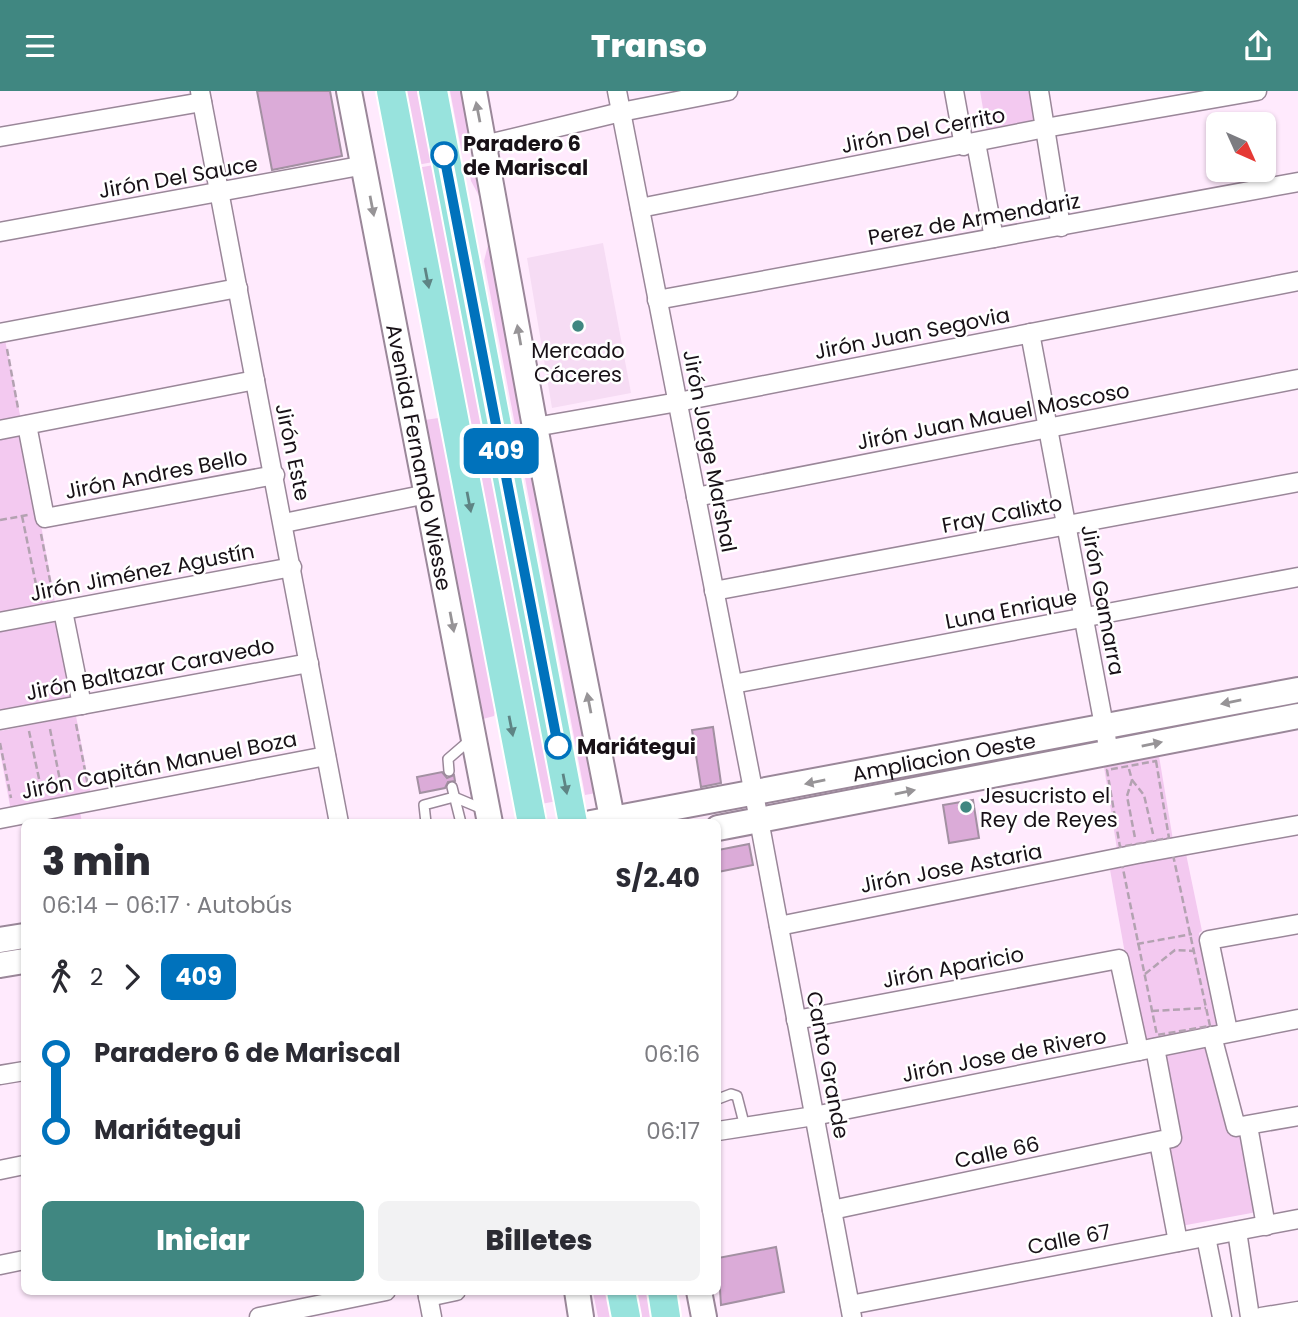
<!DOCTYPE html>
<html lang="es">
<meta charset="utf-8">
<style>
body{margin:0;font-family:Poppins,sans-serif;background:#f2f2f3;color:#2b2b33;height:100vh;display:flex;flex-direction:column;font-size:26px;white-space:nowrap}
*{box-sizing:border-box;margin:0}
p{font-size:23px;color:#7c7c81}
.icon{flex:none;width:38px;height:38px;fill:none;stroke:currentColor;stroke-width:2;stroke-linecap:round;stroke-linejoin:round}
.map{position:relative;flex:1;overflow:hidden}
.sheet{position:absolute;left:21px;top:728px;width:700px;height:476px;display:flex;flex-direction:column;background:#fff;border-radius:10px;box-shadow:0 2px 5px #0004}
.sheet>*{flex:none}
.badge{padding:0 14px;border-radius:10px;font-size:24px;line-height:46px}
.needle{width:46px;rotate:135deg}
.fabs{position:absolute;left:1206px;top:21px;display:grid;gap:14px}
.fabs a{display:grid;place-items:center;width:70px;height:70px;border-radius:10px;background:#fff;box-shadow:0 2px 5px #0004;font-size:35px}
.map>.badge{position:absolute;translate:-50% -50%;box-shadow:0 0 0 4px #fff}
.legs{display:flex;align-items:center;gap:10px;height:77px;padding:0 21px;font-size:23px}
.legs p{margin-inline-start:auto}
.head{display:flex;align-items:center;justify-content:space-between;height:119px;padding:0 21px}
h1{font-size:38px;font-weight:800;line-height:52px}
.button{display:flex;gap:14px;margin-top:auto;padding:14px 21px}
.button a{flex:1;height:80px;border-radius:10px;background:#408781;color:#fff;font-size:28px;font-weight:800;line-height:80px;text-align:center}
.button a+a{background:#f2f2f3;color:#2b2b33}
ul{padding:0 21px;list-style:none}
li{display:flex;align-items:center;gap:24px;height:77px;font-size:26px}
li i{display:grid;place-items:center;width:10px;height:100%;margin:0 9px;background:currentColor}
li i::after{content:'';width:18px;height:18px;margin:-9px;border:5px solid;border-radius:50%;background:#fff}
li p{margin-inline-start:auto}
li:first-child i{background:linear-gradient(#0000 50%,currentColor 0)}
li:last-child i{background:linear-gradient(currentColor 50%,#0000 0)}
header{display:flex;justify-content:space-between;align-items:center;height:91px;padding:0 21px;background:#408781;color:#fff;font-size:32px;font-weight:800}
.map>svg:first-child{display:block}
.built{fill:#f6dcf4}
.green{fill:#f3c9f0}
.building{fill:#dbabd8;stroke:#a390a2;stroke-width:2}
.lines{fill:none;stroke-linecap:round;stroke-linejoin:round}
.lane-casing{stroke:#9a8799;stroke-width:12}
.street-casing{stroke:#9a8799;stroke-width:21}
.secondary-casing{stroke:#9a8799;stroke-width:28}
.primary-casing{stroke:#fff;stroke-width:32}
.path{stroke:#b3a2b1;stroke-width:2.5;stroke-dasharray:7 3.5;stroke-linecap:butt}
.lane{stroke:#fff;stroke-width:9}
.street{stroke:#fff;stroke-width:18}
.secondary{stroke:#fff;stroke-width:24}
.primary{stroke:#98e3dd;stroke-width:28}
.oneway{fill:#979497}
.oneway2{fill:#5e8484}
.line-1-casing{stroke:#fff;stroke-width:16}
.line-1{stroke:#0072bc;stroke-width:10}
.stop-1-dot{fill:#fff;stroke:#0072bc;stroke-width:3.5}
.poi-dot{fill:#408781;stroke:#fff;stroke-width:2.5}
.labels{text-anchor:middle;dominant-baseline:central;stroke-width:5;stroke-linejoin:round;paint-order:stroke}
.street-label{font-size:21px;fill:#181117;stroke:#fff}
.stop-label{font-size:21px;font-weight:bold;fill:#181117;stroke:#fff;text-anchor:start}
.poi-label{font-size:21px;fill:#181117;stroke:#fff}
</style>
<header><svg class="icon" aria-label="menu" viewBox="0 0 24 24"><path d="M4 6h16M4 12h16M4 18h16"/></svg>Transo<svg class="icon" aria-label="share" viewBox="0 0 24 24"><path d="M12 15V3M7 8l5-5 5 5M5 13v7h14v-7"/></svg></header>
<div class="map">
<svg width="1298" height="1226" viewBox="0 0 1298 1226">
<rect width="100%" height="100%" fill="#ffeafd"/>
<!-- built -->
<polygon class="built" points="603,152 631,302 552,317 527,167"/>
<!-- green -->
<g class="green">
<polygon points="402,0 431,0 444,69 417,74"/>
<polygon points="450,0 468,0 479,57 462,62"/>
<polygon points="980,0 1029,0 1034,33 987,41"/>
<polygon points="480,70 485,105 479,105 471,90 468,72"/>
<polygon points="445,72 568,708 541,713 417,77"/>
<polygon points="490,146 602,701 585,704 484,170"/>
<polygon points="5,249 21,329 0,333 0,250"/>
<polygon points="445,326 499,606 494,625 483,628 425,329"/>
<polygon points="21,342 25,346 56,517 0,527 0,346"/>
<polygon points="57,531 75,607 0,624 0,541"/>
<polygon points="76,625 91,704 11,720 0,661 0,640"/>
<polygon points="1159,665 1173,749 1117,758 1104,676"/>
<polygon points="80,721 82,731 27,732"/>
<polygon points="1185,758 1202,840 1199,842 1219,931 1218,935 1151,949 1146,947 1124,857 1109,773"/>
<polygon points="1210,951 1244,1040 1257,1121 1181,1135 1166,1053 1163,960"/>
<polygon points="593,1201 614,1201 618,1226 598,1226"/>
<polygon points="629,1201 655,1201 660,1226 634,1226"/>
</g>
<!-- building -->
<g class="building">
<polygon points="257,0 330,0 342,65 272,79"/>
<polygon points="713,636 721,692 701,696 692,639"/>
<polygon points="442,681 447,687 454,684 455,690 448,691 445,697 420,702 417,686"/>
<polygon points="973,709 979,747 949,752 943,714"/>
<polygon points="749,753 753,774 718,781 718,759"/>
<polygon points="776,1156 784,1201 721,1214 718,1167"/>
</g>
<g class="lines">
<defs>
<g id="lane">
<polyline points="449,680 448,668 470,649"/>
<polyline points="452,696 461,732"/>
<polyline points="426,732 424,714 454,706 485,719"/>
<polyline points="718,1008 731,1003 737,1005 745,1036"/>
</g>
<g id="street">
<polyline points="200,0 339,732"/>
<polyline points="617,0 759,729 852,1226"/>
<polyline points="954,0 964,55"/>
<polyline points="1039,0 1061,136"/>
<polyline points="0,46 202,11"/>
<polyline points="976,52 994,147"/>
<polyline points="484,54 621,21 728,0"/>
<polyline points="640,117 1045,37 1257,0"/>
<polyline points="0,141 365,74"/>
<polyline points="657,209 1298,91"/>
<polyline points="0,242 238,197"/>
<polyline points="1030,242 1109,661"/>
<polyline points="27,334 45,427 275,384"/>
<polyline points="535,336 678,311 1298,190"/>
<polyline points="0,339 255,289"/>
<polyline points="696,406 1298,288"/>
<polyline points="284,432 427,403"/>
<polyline points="714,500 1298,391"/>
<polyline points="63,520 82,614"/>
<polyline points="0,531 292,476"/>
<polyline points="733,593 1298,486"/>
<polyline points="0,629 309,572"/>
<polyline points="0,728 326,665"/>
<polyline points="779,835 1137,763 1298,734"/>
<polyline points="796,929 1119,868 1139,960"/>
<polyline points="1228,940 1209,849 1298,833"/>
<polyline points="1212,945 1236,1036 1298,1025"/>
<polyline points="0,984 24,980"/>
<polyline points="1248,1035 1266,1135"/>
<polyline points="718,1040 814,1025 1298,928"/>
<polyline points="1159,1051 1178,1151"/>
<polyline points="0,1079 24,1074"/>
<polyline points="832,1119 1172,1047 1155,957"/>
<polyline points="1237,1140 1250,1226"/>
<polyline points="1206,1146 1222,1226"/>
<polyline points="0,1174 24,1169"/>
<polyline points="427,1200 432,1226"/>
<polyline points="428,1206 456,1200"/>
<polyline points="850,1214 1298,1128"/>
<polyline points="259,1226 386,1200"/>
<polyline points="1261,1226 1298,1220"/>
</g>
<g id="secondary">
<path id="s1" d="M349,0L490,732"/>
<polyline points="474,0 535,336 613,732"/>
<path id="s2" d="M591,732L1298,599"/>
<polyline points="718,737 1298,625"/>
<polyline points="0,849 24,845"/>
<polyline points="0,874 24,870"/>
<polyline points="577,1200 581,1226"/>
<polyline points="699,1200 704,1226"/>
</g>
<g id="primary">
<polyline points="391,0 532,732"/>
<polyline points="433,0 573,732"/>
<polyline points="621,1200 626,1226"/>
<polyline points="662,1200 666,1226"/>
</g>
</defs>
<!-- lane casing -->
<use href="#lane" class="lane-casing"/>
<!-- street casing -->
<use href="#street" class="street-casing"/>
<!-- secondary casing -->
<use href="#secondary" class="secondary-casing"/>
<!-- primary casing -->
<use href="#primary" class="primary-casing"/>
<!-- path -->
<g class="path">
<polyline points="7,258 18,317"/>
<polyline points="22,425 39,508"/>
<polyline points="0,429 28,424"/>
<polyline points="41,443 53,505"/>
<polyline points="76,633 88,695"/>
<polyline points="50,638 62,700"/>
<polyline points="29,640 42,702"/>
<polyline points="0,652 11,707"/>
<polygon points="1156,670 1169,747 1120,756 1107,679"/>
<polyline points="1129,678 1132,689 1127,705 1135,747"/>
<polyline points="1132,689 1144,704 1153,743"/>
<polygon points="1173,764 1210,935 1157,944 1122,773"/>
<polyline points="1137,853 1192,843"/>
<polyline points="1145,883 1175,859 1195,860"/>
<polyline points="1152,920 1206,917"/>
</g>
<!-- lane -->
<use href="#lane" class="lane"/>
<!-- street -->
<use href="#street" class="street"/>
<!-- secondary -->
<use href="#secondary" class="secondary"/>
<!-- primary -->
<use href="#primary" class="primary"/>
</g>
<!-- one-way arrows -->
<defs><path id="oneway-solid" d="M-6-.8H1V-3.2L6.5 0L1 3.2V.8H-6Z" transform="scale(1.75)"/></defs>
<g class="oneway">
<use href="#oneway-solid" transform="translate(478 21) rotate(-101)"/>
<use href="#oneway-solid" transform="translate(372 115) rotate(79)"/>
<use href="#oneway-solid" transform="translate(519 244) rotate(-100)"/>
<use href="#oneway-solid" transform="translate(452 531) rotate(79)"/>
<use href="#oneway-solid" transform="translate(1231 611) rotate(169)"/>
<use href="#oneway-solid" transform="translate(589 612) rotate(-101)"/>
<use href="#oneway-solid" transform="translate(1152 653) rotate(-11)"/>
<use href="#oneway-solid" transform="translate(815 691) rotate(169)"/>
<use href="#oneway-solid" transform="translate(905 701) rotate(-11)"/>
</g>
<g class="oneway2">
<use href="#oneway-solid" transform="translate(427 187) rotate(79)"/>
<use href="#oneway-solid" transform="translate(469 411) rotate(79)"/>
<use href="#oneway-solid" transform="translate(511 635) rotate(79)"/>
<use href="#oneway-solid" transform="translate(565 693) rotate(79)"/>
</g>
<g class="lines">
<defs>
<polyline id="line-1" points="444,64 558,655"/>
</defs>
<!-- line-1 casing -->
<use href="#line-1" class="line-1-casing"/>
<!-- line-1 -->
<use href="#line-1" class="line-1"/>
</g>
<!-- markers -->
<g class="stop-1-dot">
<circle cx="444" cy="64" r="12"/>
<circle cx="558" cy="655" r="12"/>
</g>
<g class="poi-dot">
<circle cx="578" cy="235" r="7"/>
<circle cx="966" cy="716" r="7"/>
</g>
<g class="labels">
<!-- street labels -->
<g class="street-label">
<text transform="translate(923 39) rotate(-11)">Jirón Del Cerrito</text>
<text transform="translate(178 86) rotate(-10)">Jirón Del Sauce</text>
<text transform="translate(974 128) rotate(-10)">Perez de Armendariz</text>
<text transform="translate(912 242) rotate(-11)">Jirón Juan Segovia</text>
<text transform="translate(993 325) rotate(-11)">Jirón Juan Mauel Moscoso</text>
<text transform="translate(710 360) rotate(79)">Jirón Jorge Marshal</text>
<text transform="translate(293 361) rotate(78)">Jirón Este</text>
<text stroke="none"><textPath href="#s1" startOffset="373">Avenida Fernando Wiesse</textPath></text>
<text transform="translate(156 383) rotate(-11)">Jirón Andres Bello</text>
<text transform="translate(1002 423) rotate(-11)">Fray Calixto</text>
<text transform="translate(142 481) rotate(-11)">Jirón Jiménez Agustín</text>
<text transform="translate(1103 509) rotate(79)">Jirón Gamarra</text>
<text transform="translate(1011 518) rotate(-11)">Luna Enrique</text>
<text transform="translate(150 578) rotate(-11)">Jirón Baltazar Caravedo</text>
<text stroke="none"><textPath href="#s2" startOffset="359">Ampliacion Oeste</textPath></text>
<text transform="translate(159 674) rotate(-11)">Jirón Capitán Manuel Boza</text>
<text transform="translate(951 777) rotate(-11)">Jirón Jose Astaria</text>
<text transform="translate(953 876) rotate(-11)">Jirón Aparicio</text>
<text transform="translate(1004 964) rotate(-11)">Jirón Jose de Rivero</text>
<text transform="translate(828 974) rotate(79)">Canto Grande</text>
<text transform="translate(997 1061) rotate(-12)">Calle 66</text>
<text transform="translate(1069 1148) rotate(-11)">Calle 67</text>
</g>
<!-- stop labels -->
<g class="stop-label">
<text x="463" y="52">Paradero 6<tspan x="463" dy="24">de Mariscal</tspan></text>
<text x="577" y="655">Mariátegui</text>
</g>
<!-- poi labels -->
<g class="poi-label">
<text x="578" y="259">Mercado<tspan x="578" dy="24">Cáceres</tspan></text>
<text x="980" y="704" text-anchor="start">Jesucristo el<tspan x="980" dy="24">Rey de Reyes</tspan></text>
</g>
</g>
</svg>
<div class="fabs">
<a><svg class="needle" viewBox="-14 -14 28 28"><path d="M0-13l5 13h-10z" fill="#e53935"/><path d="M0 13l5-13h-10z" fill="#7c7c81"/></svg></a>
</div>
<b class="badge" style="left:501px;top:360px;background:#0072bc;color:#fff">409</b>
<section class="sheet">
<div class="head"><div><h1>3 min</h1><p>06:14 – 06:17 · Autobús</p></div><b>S/2.40</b></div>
<div class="legs"><svg class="icon" aria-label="walk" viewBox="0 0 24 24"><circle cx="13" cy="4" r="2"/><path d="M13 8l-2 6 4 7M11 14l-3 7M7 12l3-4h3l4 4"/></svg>2<svg class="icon" aria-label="forward" viewBox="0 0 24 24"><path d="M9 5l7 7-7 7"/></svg><b class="badge" style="background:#0072bc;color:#fff">409</b></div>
<ul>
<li><i style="color:#0072bc"></i><b>Paradero 6 de Mariscal</b><p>06:16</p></li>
<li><i style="color:#0072bc"></i><b>Mariátegui</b><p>06:17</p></li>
</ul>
<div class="button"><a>Iniciar</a><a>Billetes</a></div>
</section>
</div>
